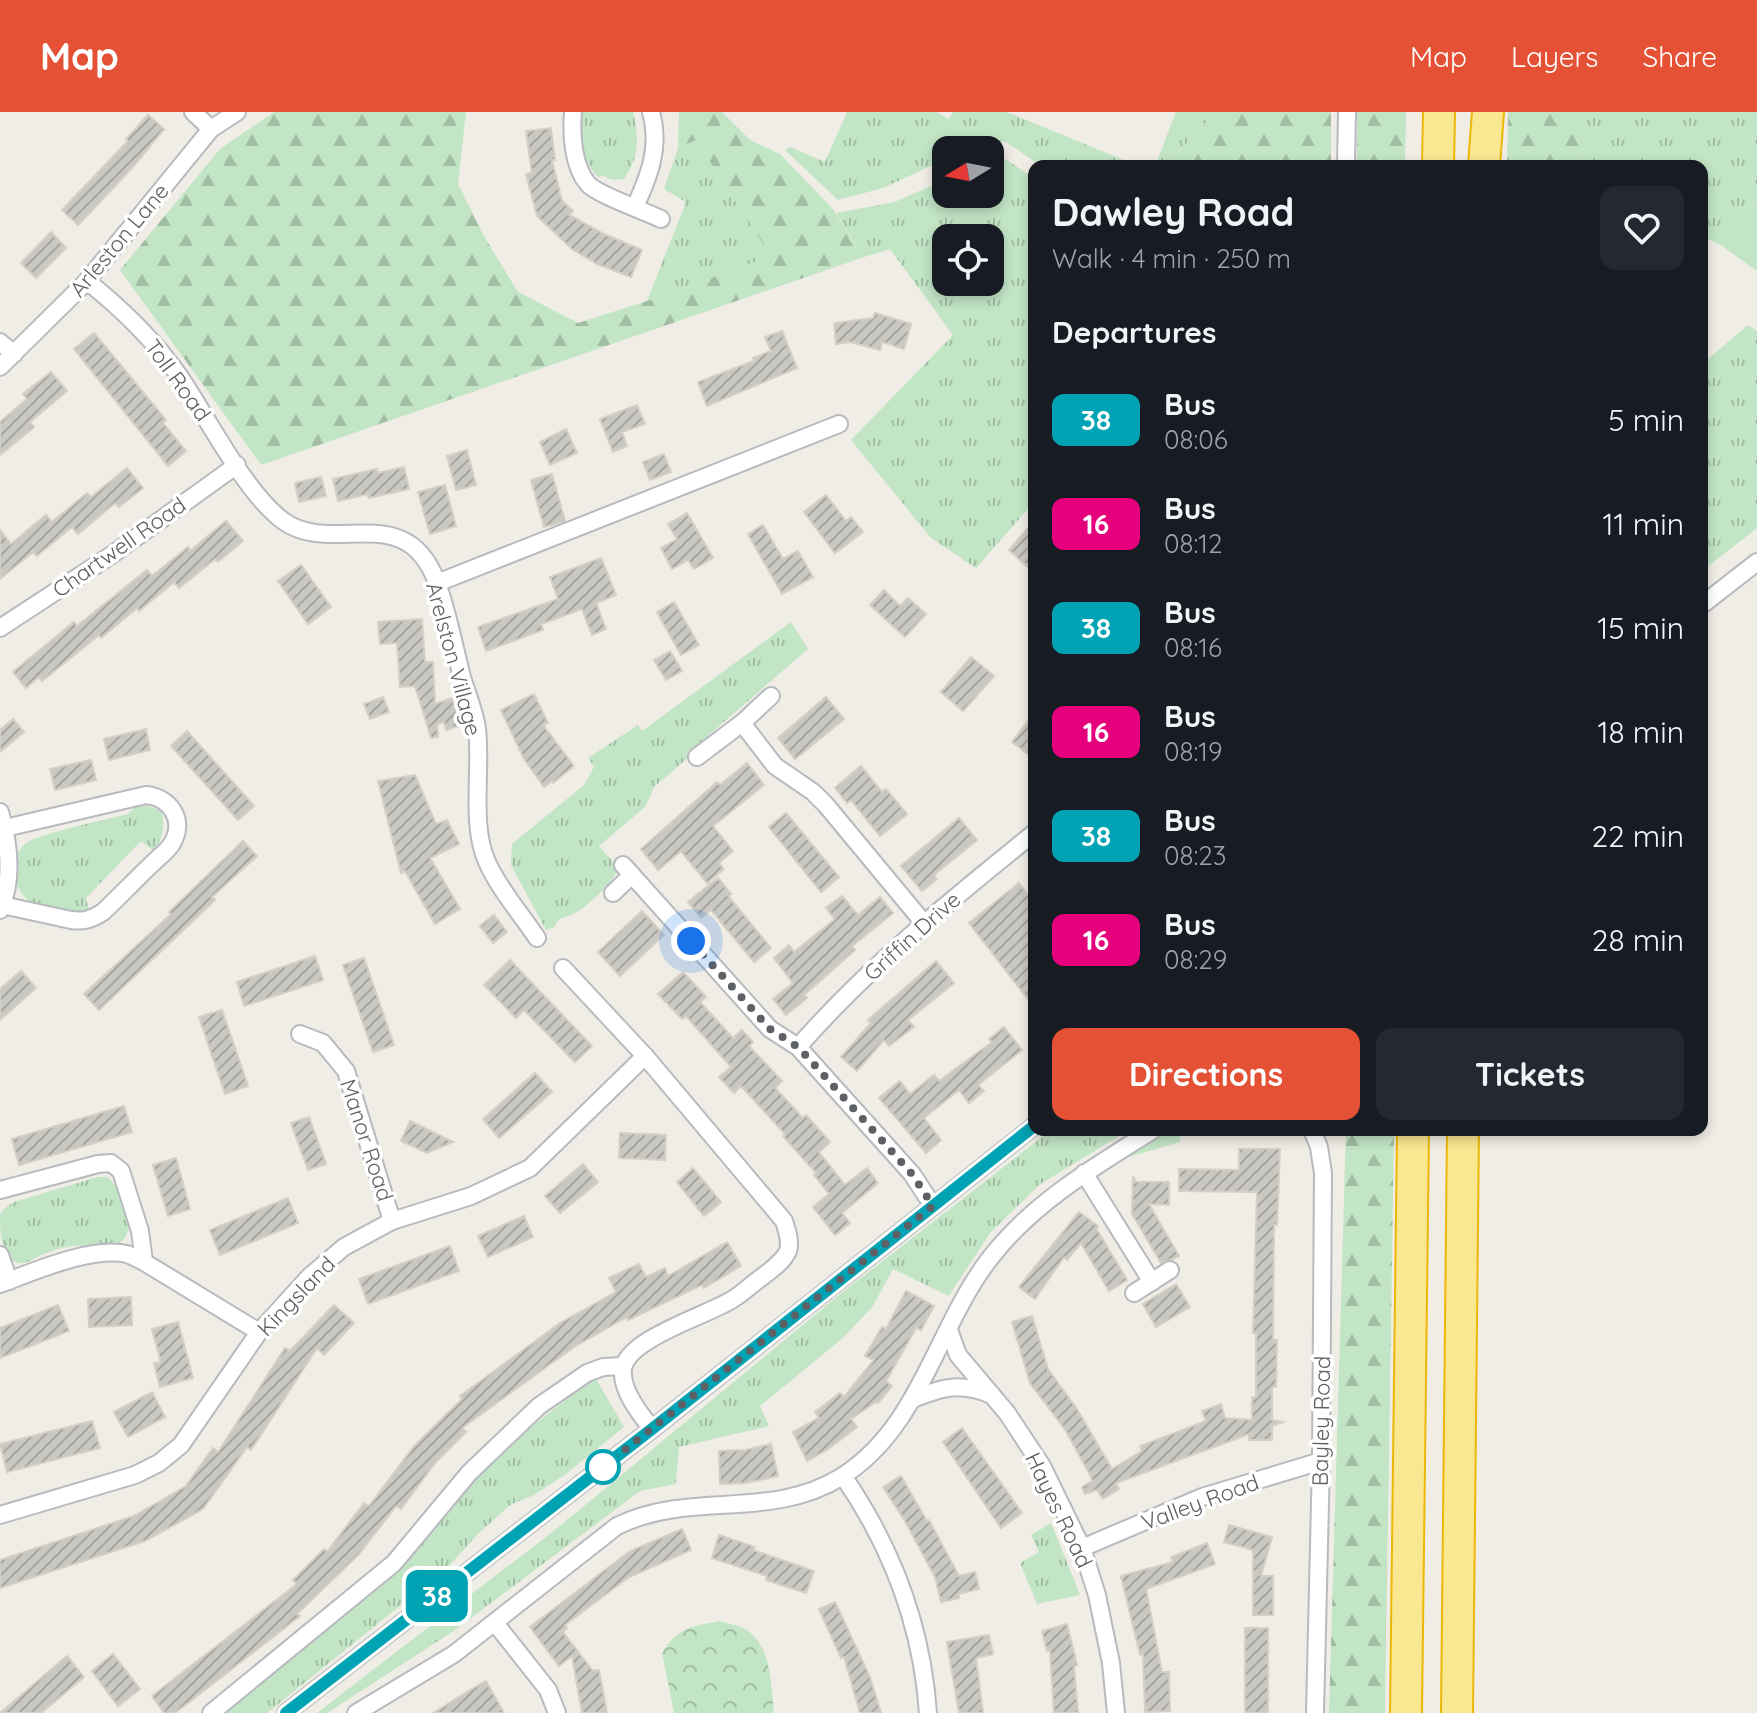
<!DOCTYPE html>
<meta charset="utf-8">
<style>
body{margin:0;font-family:Quicksand,sans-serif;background:#242831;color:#f1f3f6;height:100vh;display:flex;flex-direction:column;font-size:30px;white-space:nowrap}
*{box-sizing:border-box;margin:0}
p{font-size:26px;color:#9ea1a6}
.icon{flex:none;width:44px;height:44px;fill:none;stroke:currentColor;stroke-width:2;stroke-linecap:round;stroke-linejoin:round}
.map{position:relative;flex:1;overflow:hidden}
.side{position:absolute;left:1028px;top:48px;width:680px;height:976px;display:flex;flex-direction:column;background:#171b24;border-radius:16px;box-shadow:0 4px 12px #0003}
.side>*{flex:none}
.badge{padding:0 16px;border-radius:12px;font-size:28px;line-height:52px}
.needle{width:52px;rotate:260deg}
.buttons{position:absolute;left:932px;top:24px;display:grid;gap:16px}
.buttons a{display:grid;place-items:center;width:72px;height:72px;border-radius:16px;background:#171b24;box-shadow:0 4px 12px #0003;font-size:40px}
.you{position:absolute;width:40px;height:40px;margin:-20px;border:6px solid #fff;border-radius:50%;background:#1a73e8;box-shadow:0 0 0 12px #1a73e833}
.map>.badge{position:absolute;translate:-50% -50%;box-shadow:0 0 0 4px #fff}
h2{padding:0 24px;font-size:30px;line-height:72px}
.round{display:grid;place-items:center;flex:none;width:84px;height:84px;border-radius:16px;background:#242831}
.summary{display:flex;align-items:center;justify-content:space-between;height:136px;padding:0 24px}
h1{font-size:38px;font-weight:700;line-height:60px}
.button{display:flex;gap:16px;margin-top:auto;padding:16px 24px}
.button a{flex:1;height:92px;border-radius:16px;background:#e45135;color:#fff;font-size:32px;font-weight:700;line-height:92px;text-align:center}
.button a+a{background:#242831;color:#f1f3f6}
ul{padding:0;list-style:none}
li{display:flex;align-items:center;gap:24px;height:104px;padding:0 24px}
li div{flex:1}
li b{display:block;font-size:30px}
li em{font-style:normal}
li .badge{min-width:88px;font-weight:700;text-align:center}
header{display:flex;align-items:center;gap:48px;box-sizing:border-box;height:112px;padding:0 40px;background:#e45135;color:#fff}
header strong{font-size:38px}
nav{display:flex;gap:44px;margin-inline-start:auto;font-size:28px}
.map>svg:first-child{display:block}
.grass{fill:url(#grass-tufts);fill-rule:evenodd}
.forest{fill:url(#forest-firs)}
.park{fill:url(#park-crowns)}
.pitch{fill:#c2e5c5}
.building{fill:url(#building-hatch);stroke:#d3cfc3;stroke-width:2}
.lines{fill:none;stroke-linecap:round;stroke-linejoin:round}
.street-casing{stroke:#b7babe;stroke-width:20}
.highway-casing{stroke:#edb707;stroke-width:34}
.street{stroke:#fff;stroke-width:16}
.highway{stroke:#fae791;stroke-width:30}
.line-casing{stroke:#fff;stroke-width:18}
.line{stroke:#00a3b4;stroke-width:12}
.walk{stroke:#5d6065;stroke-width:8;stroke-dasharray:0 14.4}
.stop-dot{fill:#fff;stroke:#00a3b4;stroke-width:4}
.labels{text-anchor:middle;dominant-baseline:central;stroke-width:7;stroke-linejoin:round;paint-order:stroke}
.street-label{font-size:22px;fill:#5d6065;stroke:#fff}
</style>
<header>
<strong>Map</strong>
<nav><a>Map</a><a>Layers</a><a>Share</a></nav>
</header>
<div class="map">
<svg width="1757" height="1601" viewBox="0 0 1757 1601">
<defs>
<pattern id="grass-tufts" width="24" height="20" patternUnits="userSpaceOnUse" patternTransform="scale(2)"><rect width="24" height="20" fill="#c2e5c5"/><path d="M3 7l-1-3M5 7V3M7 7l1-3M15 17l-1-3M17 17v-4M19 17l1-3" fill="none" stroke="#a1bda4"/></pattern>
<pattern id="forest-firs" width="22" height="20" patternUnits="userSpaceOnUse" patternTransform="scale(2)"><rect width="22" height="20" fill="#c2e5c5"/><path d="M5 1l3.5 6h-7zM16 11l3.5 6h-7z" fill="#a1bda4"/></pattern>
<pattern id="park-crowns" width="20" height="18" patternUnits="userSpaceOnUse" patternTransform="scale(2)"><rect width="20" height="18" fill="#c2e5c5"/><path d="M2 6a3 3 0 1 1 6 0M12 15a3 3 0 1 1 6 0" fill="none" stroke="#a1bda4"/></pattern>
<pattern id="building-hatch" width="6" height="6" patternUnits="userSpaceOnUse" patternTransform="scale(2)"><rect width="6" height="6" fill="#cac8c2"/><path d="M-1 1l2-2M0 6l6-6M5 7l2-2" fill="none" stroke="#a7a6a1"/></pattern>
</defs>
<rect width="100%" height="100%" fill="#efede5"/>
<!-- grass -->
<g class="grass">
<path d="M581,0H633C639,26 640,44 624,67L613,68L601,63L599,66C582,50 580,23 581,0Z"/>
<polygon points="847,0 936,0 949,7 953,0 1007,0 1138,54 1041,54 1006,30 971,29 959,38 946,38 946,47 883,76 838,88 785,38 790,35 825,50"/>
<polygon points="1176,0 1216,0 1165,54 1155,54"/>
<polygon points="1580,0 1757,0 1757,85 1722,134 1702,124 1702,54 1577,54"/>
<polygon points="696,28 772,144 647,189 686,90 664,77 678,36"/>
<path d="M990,45H1002L1034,66V390L976,456L931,426L851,328L953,223L890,137L864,145L836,101L895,90L946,67V82H990ZM946,126H990V170H946Z"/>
<polygon points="1748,213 1757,219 1757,416 1702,459 1702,252"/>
<path d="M791,510L808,537L688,641L690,644L654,675L645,695L599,734L614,751L616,761C605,779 580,803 559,807L554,815L546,818L511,753L512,732L584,673L594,655L588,646L638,613L642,619Z"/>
<path d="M136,694H148L161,699C166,715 163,725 154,739L141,729L86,786L89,798C59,807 14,796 15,758C16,747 17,738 26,731C39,722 108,707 128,702Z"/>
<polygon points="1051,1018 1129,1018 1039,1073 990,1121 949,1184 893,1157 873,1194 843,1226 760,1294 769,1314 679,1335 676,1372 640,1379 455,1518 327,1601 317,1601 555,1418 839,1183"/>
<polygon points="1173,1018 1179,1018 1180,1030 1129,1045 1128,1043"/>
<path d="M98,1065H107C123,1078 143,1123 115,1133C102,1138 84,1132 71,1134C60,1136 45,1141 35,1146C33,1147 27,1151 24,1151C1,1154 0,1119 0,1103C3,1097 9,1093 14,1090Z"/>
<polygon points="595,1265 624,1315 566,1362 534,1383 510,1393 478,1422 447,1456 267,1601 220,1601 390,1467 452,1387 530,1316"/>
<polygon points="1051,1411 1080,1483 1037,1492 1020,1451 1039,1440 1031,1423"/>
</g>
<!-- forest -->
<g class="forest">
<polygon points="274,0 466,0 458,72 485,126 518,180 578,211 647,189 771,144 696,28 678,36 679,0 722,0 750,28 780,42 832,96 864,145 261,353 120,158 220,37"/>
<polygon points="1216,0 1331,0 1331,54 1165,54"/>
<polygon points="1357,0 1406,0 1405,54 1357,54"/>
<polygon points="1508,0 1580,0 1577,54 1507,54"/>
<polygon points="1346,1018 1394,1018 1385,1601 1329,1601"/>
</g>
<!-- park -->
<path class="park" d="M720,1509C728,1512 738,1513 745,1517C772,1533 771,1574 774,1601H674L662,1541C677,1516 693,1514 720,1509Z"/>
<!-- pitch -->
<polygon class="pitch" points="1757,85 1757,159 1722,134"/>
<!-- building -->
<g class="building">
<polygon points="148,3 164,17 132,56 78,113 62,98 128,29 126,27"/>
<polygon points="551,16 555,48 552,48 562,89 573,99 569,103 602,121 642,138 631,165 597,152 572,137 537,104 526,62 532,61 526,19"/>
<polygon points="51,120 66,136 36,166 21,151"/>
<polygon points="875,201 911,212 904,237 882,230 880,238 850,230 836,232 834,211 873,206"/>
<polygon points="782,219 797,256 707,294 698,270 754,249 753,246 771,239 765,225"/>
<polygon points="94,221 166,308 163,311 186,339 168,354 74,237"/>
<polygon points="51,260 67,279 30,310 34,315 0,343 0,310 27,287 23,282"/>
<polygon points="637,293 645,312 622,320 627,334 613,340 600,307"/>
<polygon points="566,317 577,341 550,353 540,330"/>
<polygon points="467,338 476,373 456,378 447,344"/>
<polygon points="664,342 671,360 650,368 643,350"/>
<polygon points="404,355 409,377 369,386 368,382 338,389 333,367 377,357 378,361"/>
<polygon points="127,356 143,376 119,395 115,391 78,422 72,415 37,444 33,440 0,467 0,418 11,432 46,403 52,410 87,381 91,385"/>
<polygon points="552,362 565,409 544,415 531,368"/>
<polygon points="321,365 326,384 299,390 295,371"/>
<polygon points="445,373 456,414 430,422 418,380"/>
<polygon points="826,383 846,409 851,405 863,420 835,441 804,400"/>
<polygon points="687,401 713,446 694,457 688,448 672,457 661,436 677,427 668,412"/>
<polygon points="226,409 243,429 218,450 215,447 179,476 174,470 139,499 137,496 101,526 99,523 42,569 39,565 26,576 13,560 74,510 77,514 147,458 152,464 188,435 190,439"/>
<polygon points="1034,409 1034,461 1009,438"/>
<polygon points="763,413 783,447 798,439 813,465 782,482 748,422"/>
<polygon points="601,446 616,483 596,491 606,517 592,523 582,497 541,512 543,518 486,539 478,515 558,487 550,465"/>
<polygon points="301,453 331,495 308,512 278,469"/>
<polygon points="884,478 900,494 908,486 926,502 905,525 870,493"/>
<polygon points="674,490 699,533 681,543 657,500"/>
<polygon points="422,507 425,550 433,550 435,592 452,586 461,613 446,618 444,610 437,612 438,625 431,626 415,574 400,575 397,531 380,532 378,510"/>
<polygon points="670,539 682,559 666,568 654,548"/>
<polygon points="971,545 994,564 963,599 941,580"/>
<polygon points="534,582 548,611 543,613 574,654 553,671 552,669 544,675 524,647 501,598"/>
<polygon points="383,585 389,600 370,607 364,592"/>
<polygon points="826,585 844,607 795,647 778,626"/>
<polygon points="1034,601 1034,647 1012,630"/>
<polygon points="13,607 24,620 0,640 0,618"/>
<polygon points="146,617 150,638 109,648 104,627"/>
<polygon points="187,619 254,694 238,708 171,634"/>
<polygon points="91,648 96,668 55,678 50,657"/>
<polygon points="747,651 764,673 713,714 733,739 719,751 724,757 707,771 681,739 658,758 641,737 717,670 720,673"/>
<polygon points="861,654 882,680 886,677 907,702 880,724 851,688 847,691 835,676"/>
<polygon points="415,663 436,712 447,708 459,732 430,746 460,797 435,812 405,759 401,761 378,669"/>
<polygon points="786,701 839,765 821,780 769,715"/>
<polygon points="959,706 977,728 934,763 937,767 922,779 901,754"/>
<polygon points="243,729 257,744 212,785 215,788 99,898 84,882 171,802 169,800"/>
<polygon points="718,766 731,782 728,784 771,836 754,850 711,798 701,806 688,790"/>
<polygon points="1019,771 1034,790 1034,895 969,811"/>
<polygon points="842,784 858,803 880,785 893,801 852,834 855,838 804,883 807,886 786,903 773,887 793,871 774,846 789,833 794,840 835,807 826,796"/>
<polygon points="642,799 664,823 620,864 598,840"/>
<polygon points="494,803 507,820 493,831 480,814"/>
<polygon points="315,844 323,868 244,894 237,870"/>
<polygon points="364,846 394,933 373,940 343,853"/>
<polygon points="510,848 592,934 575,950 524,898 516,906 484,873"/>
<polygon points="936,849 954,871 908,908 914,915 889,934 884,928 857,959 841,945 871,911 868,908"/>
<polygon points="21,859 36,876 0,908 0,877"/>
<polygon points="683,860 706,885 700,890 733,926 742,918 753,930 749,934 782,969 775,976 803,1006 806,1003 830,1030 819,1040 845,1073 867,1056 878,1071 842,1101 850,1111 835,1123 813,1095 829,1082 814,1063 816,1061 783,1024 785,1022 741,974 734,981 719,965 731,955 686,904 682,907 658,882"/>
<polygon points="222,898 248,974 225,982 199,905"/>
<polygon points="1004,915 1022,938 978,973 984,979 969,991 959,978 924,1006 941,1028 926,1041 879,986 900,969 910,982 934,963 939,969 992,930 989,927"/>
<polygon points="535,961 552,980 499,1026 483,1007"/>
<polygon points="124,994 132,1020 19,1053 12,1027"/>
<polygon points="309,1005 326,1052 308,1058 291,1011"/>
<polygon points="410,1009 453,1030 427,1041 401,1029"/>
<polygon points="620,1021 666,1023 665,1048 619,1046"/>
<polygon points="1239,1037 1280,1037 1277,1113 1274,1113 1273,1228 1277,1228 1276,1275 1272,1275 1272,1308 1283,1310 1272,1314 1272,1328 1249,1328 1249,1322 1116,1371 1119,1377 1103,1387 1097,1378 1085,1382 1082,1375 1092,1369 1091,1365 1066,1319 1030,1271 1012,1210 1032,1204 1048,1257 1077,1297 1112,1357 1142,1339 1140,1334 1206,1309 1202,1299 1221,1292 1225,1306 1252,1308 1252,1285 1256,1285 1256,1221 1253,1221 1257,1080 1179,1079 1179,1057 1239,1058"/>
<polygon points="176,1046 190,1097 168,1104 153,1053"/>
<polygon points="583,1052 598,1070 560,1101 545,1084"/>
<polygon points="693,1056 721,1090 704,1104 677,1070"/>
<polygon points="1133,1064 1136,1070 1169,1070 1169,1093 1149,1092 1179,1144 1172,1147 1161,1151 1132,1102"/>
<polygon points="288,1086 298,1111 220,1143 210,1118"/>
<polygon points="1079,1100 1098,1114 1096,1116 1127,1168 1109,1179 1081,1131 1067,1148 1064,1145 1035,1187 1019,1175"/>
<polygon points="524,1104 533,1125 488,1145 478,1124"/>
<polygon points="727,1130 741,1154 704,1176 702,1173 628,1208 627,1205 574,1235 462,1316 466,1320 435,1351 401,1397 396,1394 359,1442 297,1502 300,1504 175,1601 164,1601 152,1584 297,1472 293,1468 324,1437 327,1440 364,1391 369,1394 415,1333 462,1287 460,1284 560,1211 616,1180 609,1166 639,1152 646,1165 665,1156 668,1164"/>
<polygon points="450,1134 459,1159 368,1192 359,1167"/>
<polygon points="1176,1172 1190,1195 1156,1215 1143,1192"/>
<polygon points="906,1179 934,1194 921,1218 916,1216 886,1269 892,1274 878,1291 876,1290 851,1307 857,1315 827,1338 807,1349 793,1320 819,1306 815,1300 840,1281 844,1285 874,1248 865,1244 882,1215 886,1217"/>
<polygon points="131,1185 132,1213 89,1215 88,1187"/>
<polygon points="58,1193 69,1219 0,1246 0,1216"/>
<polygon points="334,1193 354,1211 324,1243 317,1236 251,1338 247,1335 203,1397 145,1429 0,1476 0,1448 134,1404 186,1374 213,1336 218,1340 285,1236 290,1239"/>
<polygon points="178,1210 193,1266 160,1275 154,1251 161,1250 152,1217"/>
<polygon points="152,1280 165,1305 128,1325 114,1300"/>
<polygon points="92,1309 100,1336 7,1360 0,1332"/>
<polygon points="962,1316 1022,1401 1001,1416 943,1330"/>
<polygon points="771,1332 778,1364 746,1371 720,1372 719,1339 745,1338"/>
<polygon points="901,1364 927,1409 929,1408 959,1464 975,1460 979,1477 958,1482 959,1486 941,1490 935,1465 905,1409 883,1375"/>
<polygon points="1229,1413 1272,1425 1261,1464 1273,1464 1273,1503 1253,1503 1253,1438 1224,1430"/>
<polygon points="682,1417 691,1438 629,1465 565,1513 567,1516 563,1520 593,1559 599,1558 607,1601 582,1601 572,1544 559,1554 530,1515 630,1439"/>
<polygon points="719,1423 755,1435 753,1438 814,1459 806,1481 766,1468 767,1464 712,1446"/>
<polygon points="1207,1431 1215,1452 1146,1477 1162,1560 1169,1560 1170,1599 1145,1600 1143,1542 1140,1543 1121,1464 1173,1450 1171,1445"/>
<polygon points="835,1490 870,1565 881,1601 860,1601 844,1545 841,1546 819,1497"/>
<polygon points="1067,1512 1077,1553 1074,1554 1078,1601 1054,1601 1050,1538 1047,1539 1042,1519"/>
<rect x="1245" y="1516" width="23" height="85"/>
<polygon points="989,1523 993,1542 976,1546 983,1601 959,1601 947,1530"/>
<polygon points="113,1542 140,1577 118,1594 92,1559"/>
<polygon points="67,1544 84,1565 41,1601 0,1601"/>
<polygon points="486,1569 504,1601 433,1601 462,1583"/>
</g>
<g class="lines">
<defs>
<g id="street">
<polyline points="193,0 211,17"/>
<path d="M573,0C571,22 573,55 588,72C596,82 647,100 661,107"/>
<polyline points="1346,54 1347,0"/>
<path d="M635,95C649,64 661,35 651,0"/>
<path d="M87,169C122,197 154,228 180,265C207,305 245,380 282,408C332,446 406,385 437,471C448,501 454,534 462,565C467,582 475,600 477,617C482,658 470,712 487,750C499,777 521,802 537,826"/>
<polyline points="0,230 14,242"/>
<polyline points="0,255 87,169 211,17 237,0"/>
<polyline points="437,471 839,312"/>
<polyline points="1702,493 1757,450"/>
<polyline points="0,516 113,442 237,353"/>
<polyline points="742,611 775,654 813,680 826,693 923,810"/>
<polyline points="697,645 742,611 771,584"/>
<path d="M0,700C9,731 14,766 0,798"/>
<polyline points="623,753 770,917 798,935 912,1062 933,1094"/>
<polyline points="613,781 632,763"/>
<path d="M2,793L71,808C84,810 92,807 103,800C120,784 136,767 153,751C159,745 167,739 171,733C187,709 170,685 146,683L5,716"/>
<path d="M563,856L645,944L784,1109C787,1119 791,1129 788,1139C783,1150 771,1158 762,1165C752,1172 743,1181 733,1187C709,1203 625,1227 623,1258C621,1278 640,1302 652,1317"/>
<polyline points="300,922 323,931 346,959 392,1109"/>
<path d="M798,935C869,854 951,788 1034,721"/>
<polyline points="1312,1018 1319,1035 1323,1061 1321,1349 1315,1601"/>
<polyline points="1084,1061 1152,1170"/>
<polyline points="0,1078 98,1052 111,1051 121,1059 140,1119 144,1150"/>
<polyline points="0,1143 9,1169"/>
<path d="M0,1172C33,1160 91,1134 127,1142C132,1144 139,1147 144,1150L259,1220"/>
<polyline points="1134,1181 1170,1158"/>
<polyline points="949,1218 958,1243 1007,1301 1042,1354 1082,1436 1097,1483 1111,1551 1116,1601"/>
<path d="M913,1287C943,1275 960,1270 992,1283"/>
<path d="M843,1364C892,1435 922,1515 928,1601"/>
<polyline points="0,1403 135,1363 159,1351 181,1333 259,1220 310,1164 344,1135 392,1109 471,1084 530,1056 645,944"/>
<polyline points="1082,1436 1202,1385 1321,1349"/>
<polyline points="495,1511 548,1578 557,1601"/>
<polyline points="211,1601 394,1451 469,1361 539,1294 587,1261 603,1255 622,1254"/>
<polyline points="286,1601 652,1317 1034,1014"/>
<path d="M356,1601L454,1542L617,1414C690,1378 770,1409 841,1365C921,1315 936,1215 991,1145C1033,1091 1095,1054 1153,1018"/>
</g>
<g id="highway">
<polyline points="1438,54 1439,0"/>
<polyline points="1484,54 1488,0"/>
<polyline points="1406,1601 1413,1018"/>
<polyline points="1457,1601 1463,1018"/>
</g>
</defs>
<!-- street casing -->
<use href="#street" class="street-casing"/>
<!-- highway casing -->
<use href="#highway" class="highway-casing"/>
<!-- street -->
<use href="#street" class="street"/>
<!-- highway -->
<use href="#highway" class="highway"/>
</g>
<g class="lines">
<defs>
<polyline id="line" points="286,1601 652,1317 1034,1014"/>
</defs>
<!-- line casing -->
<use href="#line" class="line-casing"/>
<!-- line -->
<use href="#line" class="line"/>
<!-- walk -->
<polyline class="walk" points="603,1355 933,1094 912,1062 811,949 798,935 770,917 691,829"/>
</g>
<!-- markers -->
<circle class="stop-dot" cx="603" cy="1355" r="16"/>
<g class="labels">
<!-- street labels -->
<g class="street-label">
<text transform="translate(119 128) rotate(-50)">Arleston Lane</text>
<text transform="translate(178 268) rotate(54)">Toll Road</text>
<text transform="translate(119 435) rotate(-35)">Chartwell Road</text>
<text transform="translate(454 547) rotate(75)">Arelston Village</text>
<text transform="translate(912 824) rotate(-42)">Griffin Drive</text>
<text transform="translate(367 1028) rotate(72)">Manor Road</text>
<text transform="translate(296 1184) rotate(-46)">Kingsland</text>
<text transform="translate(1321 1309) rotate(-89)">Bayley Road</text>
<text transform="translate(1200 1390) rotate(-20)">Valley Road</text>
<text transform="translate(1059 1398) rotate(64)">Hayes Road</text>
</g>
</g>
</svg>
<div class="buttons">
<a><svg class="needle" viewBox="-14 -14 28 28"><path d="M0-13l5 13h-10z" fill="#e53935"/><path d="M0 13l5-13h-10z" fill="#9ea1a6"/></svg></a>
<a><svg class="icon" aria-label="locate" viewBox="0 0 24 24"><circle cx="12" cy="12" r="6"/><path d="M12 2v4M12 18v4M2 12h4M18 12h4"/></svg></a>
</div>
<div class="you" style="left:691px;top:829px"></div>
<b class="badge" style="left:437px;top:1484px;background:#00a3b4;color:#fff">38</b>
<section class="side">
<div class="summary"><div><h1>Dawley Road</h1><p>Walk · 4 min · 250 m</p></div><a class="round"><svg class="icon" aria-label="heart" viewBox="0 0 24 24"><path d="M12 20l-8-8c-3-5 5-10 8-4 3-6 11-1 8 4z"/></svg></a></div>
<h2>Departures</h2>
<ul>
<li><span class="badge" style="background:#00a3b4;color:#fff">38</span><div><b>Bus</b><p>08:06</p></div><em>5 min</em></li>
<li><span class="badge" style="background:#e6007e;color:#fff">16</span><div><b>Bus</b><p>08:12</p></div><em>11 min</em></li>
<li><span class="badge" style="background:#00a3b4;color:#fff">38</span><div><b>Bus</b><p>08:16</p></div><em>15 min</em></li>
<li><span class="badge" style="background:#e6007e;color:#fff">16</span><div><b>Bus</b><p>08:19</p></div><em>18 min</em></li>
<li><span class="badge" style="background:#00a3b4;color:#fff">38</span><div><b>Bus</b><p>08:23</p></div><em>22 min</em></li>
<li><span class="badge" style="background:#e6007e;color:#fff">16</span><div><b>Bus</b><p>08:29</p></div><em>28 min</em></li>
</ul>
<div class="button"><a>Directions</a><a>Tickets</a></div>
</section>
</div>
